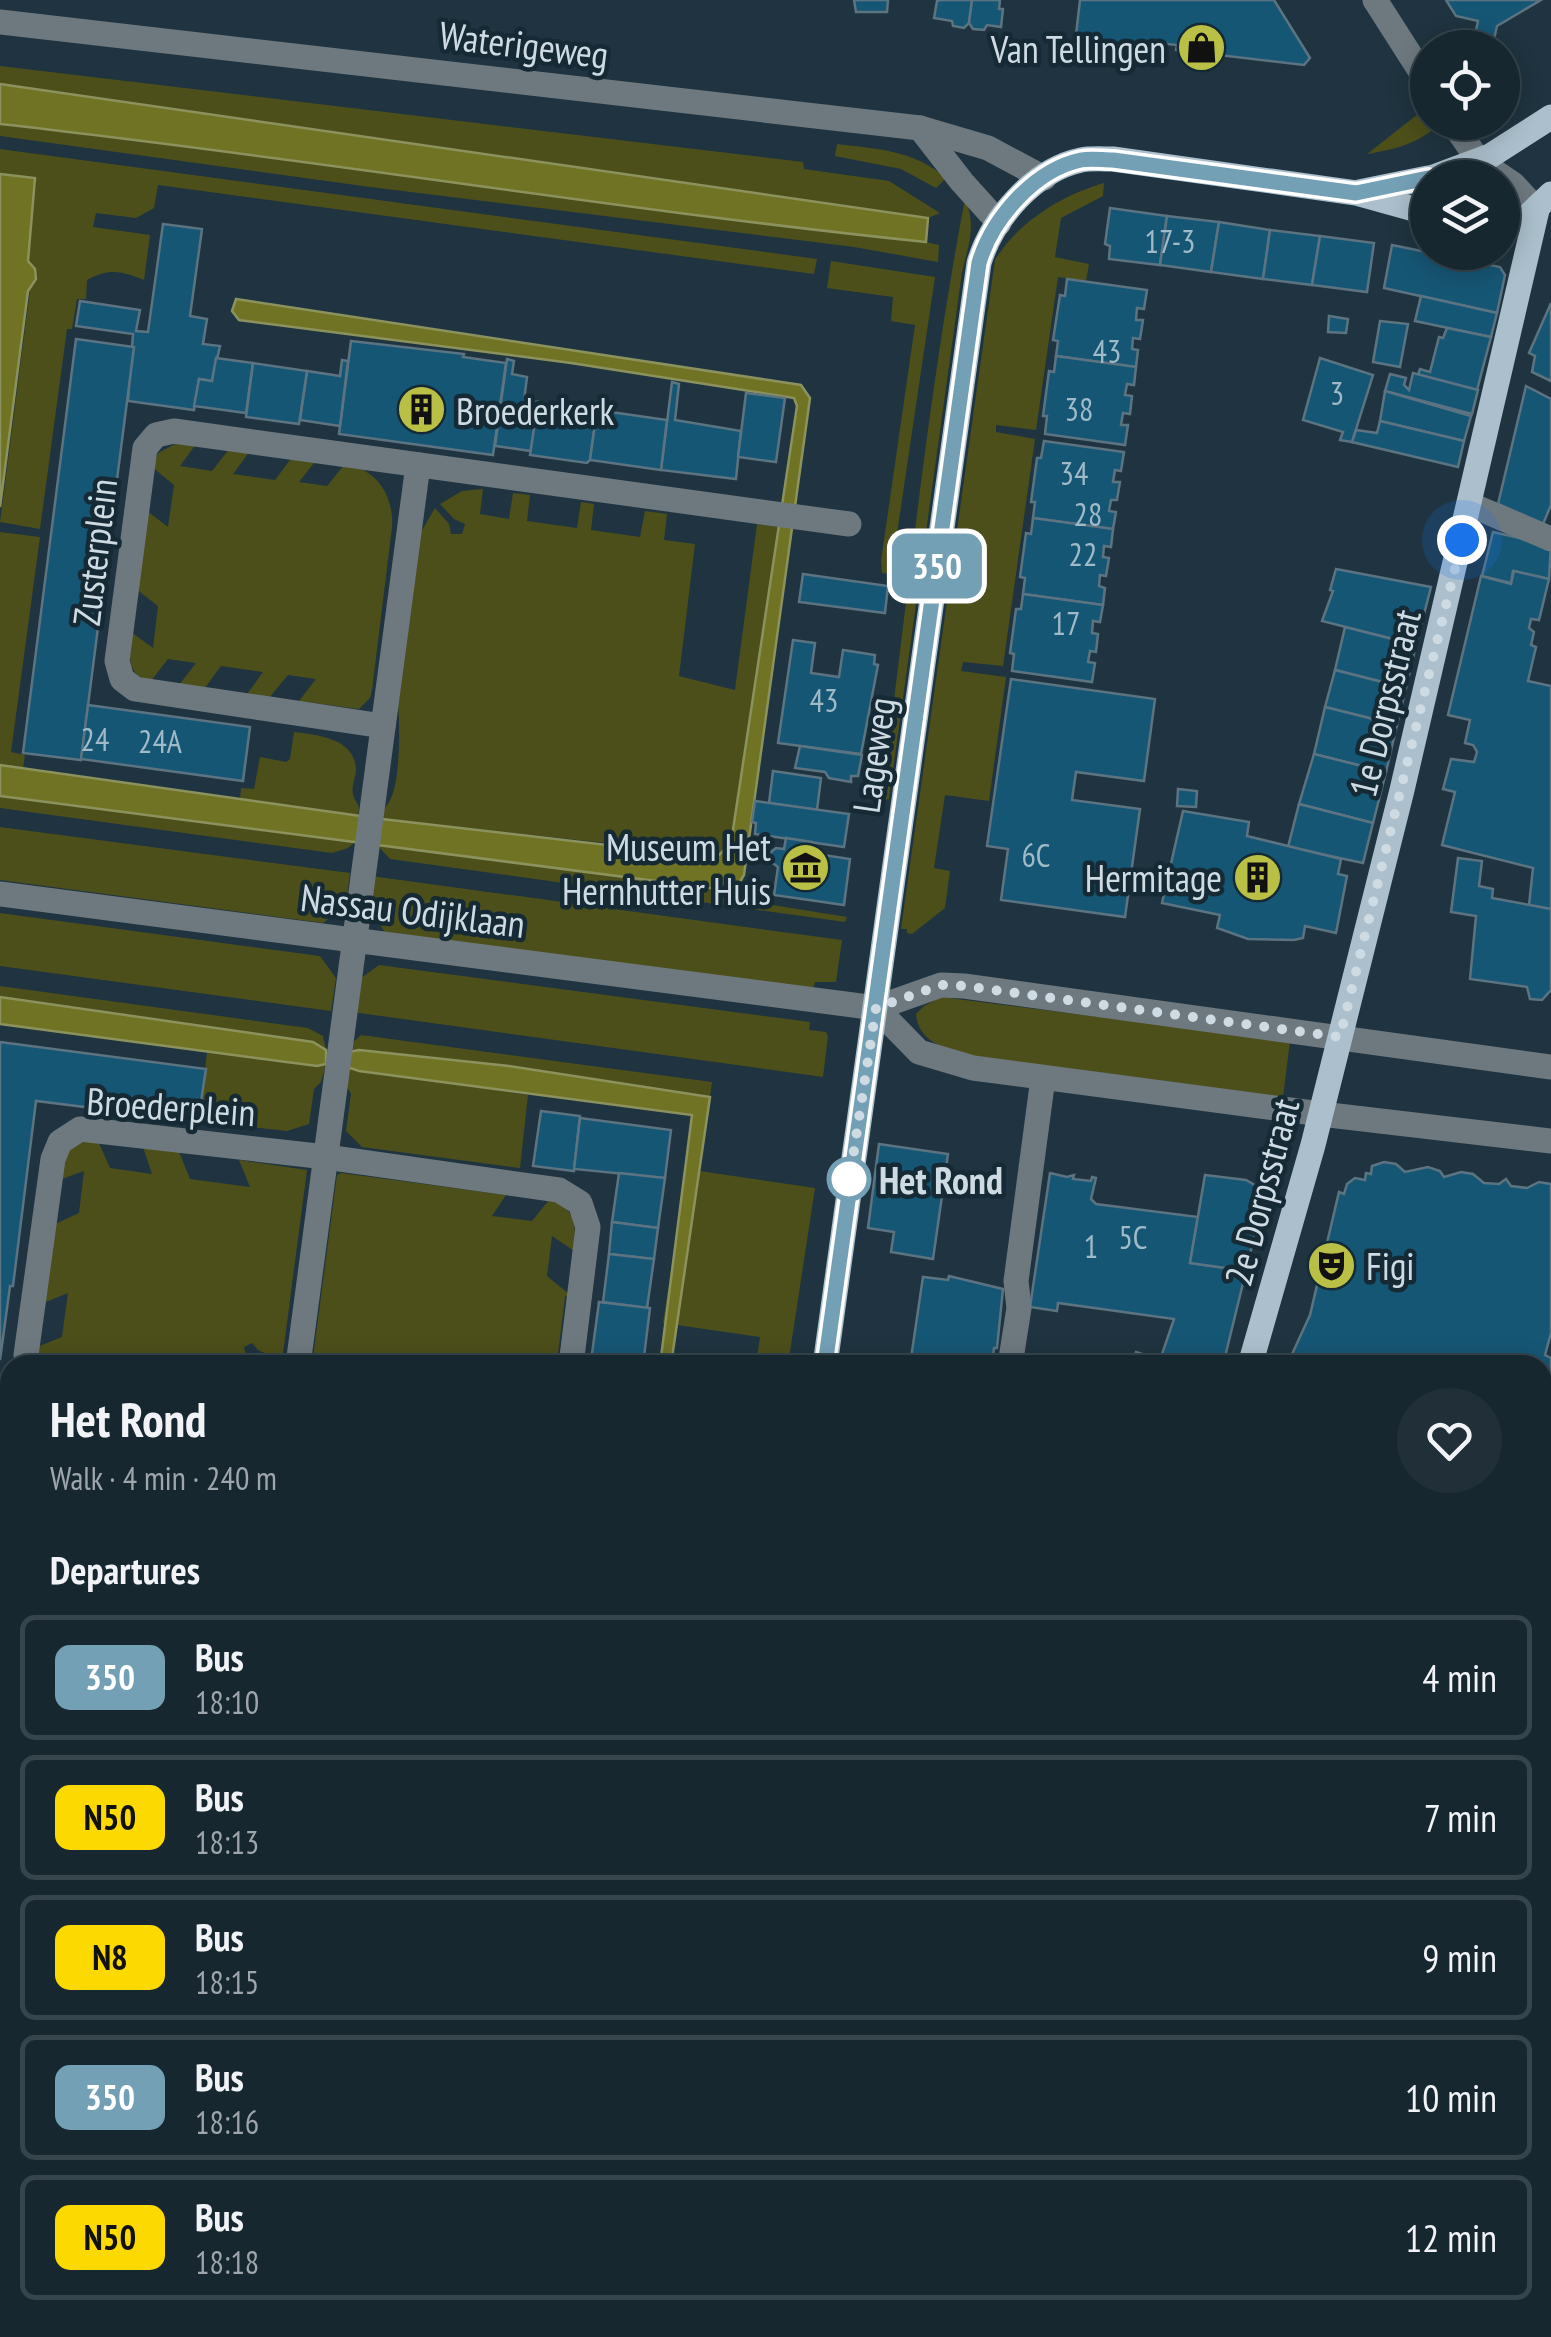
<!DOCTYPE html>
<meta charset="utf-8">
<style>
body{margin:0;font-family:"PT Sans Narrow",sans-serif;background:#202f38;color:#f1f3f6;height:100vh;display:flex;flex-direction:column;font-size:38px;white-space:nowrap}
*{box-sizing:border-box;margin:0}
p{font-size:32px;color:#9ea5ab}
.icon{flex:none;width:55px;height:55px;fill:none;stroke:currentColor;stroke-width:2;stroke-linecap:round;stroke-linejoin:round}
.map{position:relative;flex:1;overflow:hidden}
.side{position:absolute;left:0px;top:1355px;width:1552px;height:982px;display:flex;flex-direction:column;background:#172730;border-radius:30px 30px 0 0;box-shadow:0 5px 25px #0003,0 0 0 2px #36444c}
.side>*{flex:none}
.badge{padding:0 20px;border-radius:15px;font-size:35px;line-height:65px}
.fabs{position:absolute;left:1410px;top:30px;display:grid;gap:20px}
.fabs a{display:grid;place-items:center;width:110px;height:110px;border-radius:50%;background:#172730;box-shadow:0 5px 25px #0003,0 0 0 2px #36444c;font-size:50px}
.you{position:absolute;width:50px;height:50px;margin:-25px;border:8px solid #fff;border-radius:50%;background:#1a73e8;box-shadow:0 0 0 15px #1a73e833}
.map>.badge{position:absolute;translate:-50% -50%;box-shadow:0 0 0 5px #fff}
h2{padding:0 50px;font-size:38px;line-height:90px}
.round{display:grid;place-items:center;flex:none;width:105px;height:105px;border-radius:52px;background:#202f38}
.head{display:flex;align-items:center;justify-content:space-between;height:170px;padding:0 50px}
h1{font-size:48px;font-weight:600;line-height:75px}
ul{padding:0;list-style:none}
li{display:flex;align-items:center;gap:30px;height:125px;margin:0 20px 15px;padding:0 30px;border:5px solid #36444c;border-radius:15px}
li div{flex:1}
li b{display:block;font-size:38px}
li em{font-style:normal}
li .badge{min-width:110px;font-weight:700;text-align:center}
.map>svg:first-child{display:block}
.green{fill:#4c4f1a}
.water{fill:#707323;stroke:#8c925d;stroke-width:2.5}
.building{fill:#165675;stroke:#5c7381;stroke-width:2.5}
.lines{fill:none;stroke-linecap:round;stroke-linejoin:round}
.minor{stroke:#6e787f;stroke-width:25}
.major{stroke:#abbfcc;stroke-width:25}
.line-casing{stroke:#fff;stroke-width:22}
.line{stroke:#74a0b6;stroke-width:15}
.walk{stroke:#cfdbe3;stroke-width:10;stroke-dasharray:0 18}
.stop-dot{fill:#fff;stroke:#74a0b6;stroke-width:5}
.labels{text-anchor:middle;dominant-baseline:central;stroke-width:9;stroke-linejoin:round;paint-order:stroke}
.number-label{font-size:32px;fill:#a1bac8}
.street-label{font-size:38px;fill:#cfdbe3;stroke:#152a35}
.poi-label{font-size:38px;fill:#cfdbe3;stroke:#152a35;text-anchor:end}
.stop-label{font-size:38px;font-weight:bold;fill:#cfdbe3;stroke:#152a35;text-anchor:start}
</style>
<div class="map">
<svg width="1551" height="2337" viewBox="0 0 1551 2337">
<rect width="100%" height="100%" fill="#1f3440"/>
<!-- green -->
<g class="green">
<polygon points="0,66 803,162 804,169 889,181 940,213 928,218 0,84"/>
<path d="M1427,107L1428,122L1439,123C1422,143 1393,150 1367,154Z"/>
<path d="M0,124C309,158 616,210 926,242L939,245L938,262L854,247L370,187L0,136Z"/>
<path d="M837,144C877,149 914,150 946,178L936,188L901,169L835,156Z"/>
<path d="M0,149L817,259L814,274L158,185L154,208L136,218L96,213L93,227L150,235L144,280C122,271 109,268 87,280L86,299H77L72,329H67L40,529L0,522L30,290L28,262L35,179L0,174Z"/>
<path d="M1104,183L1103,196L1061,218L1055,257L1089,264L1086,281L1058,277L1036,430L996,425V432L1035,439L1003,666L963,662L961,671L1006,677L989,801L945,795L934,868L950,871L945,908L912,934L907,933V929H901L995,260C1018,222 1062,195 1104,183Z"/>
<path d="M965,199C977,226 968,246 962,272L889,799L881,801C908,600 927,398 965,199Z"/>
<polygon points="831,261 935,277 891,574 882,573 881,561 915,325 891,321 893,297 827,288"/>
<path d="M177,443L196,444L180,466L212,471L230,448L250,451L233,474L275,480L293,456L317,459L299,482L327,486L345,464C377,469 394,496 392,527L372,690L370,698L359,709L299,701L316,679L288,675L269,698L247,694L263,672L221,666L204,689L179,685L196,663L168,659L150,682C125,673 130,655 131,632L153,648L158,606L136,589L146,510L168,527L174,485L152,467L158,453Z"/>
<path d="M483,489L480,514L509,519L513,493L530,495L527,521L577,528L581,502L594,504L591,530L640,537L645,511L667,514L664,540L695,544L679,676L735,690L757,524L778,527L731,843L719,855L382,819C383,807 388,806 392,796C400,776 400,726 398,704L421,532L435,508L449,524L451,534H462L465,524L454,519L440,504L462,491Z"/>
<polygon points="0,532 40,537 11,752 25,755 23,768 0,765"/>
<path d="M294,732C318,735 355,738 356,770C356,777 351,786 353,794C355,804 361,803 358,815L240,799L241,788L254,789L260,757L286,762L290,759Z"/>
<polygon points="0,796 355,842 348,848 332,853 0,808"/>
<polygon points="0,827 350,873 346,905 323,923 0,880"/>
<polygon points="377,845 725,890 732,889 744,875 741,900 847,917 845,922 390,859"/>
<polygon points="371,876 842,940 836,982 815,982 813,990 385,932 368,909"/>
<polygon points="0,913 320,956 336,978 331,1011 0,966"/>
<polygon points="379,965 810,1022 809,1030 826,1032 828,1036 823,1077 352,1012 357,981"/>
<polygon points="0,986 308,1028 323,1036 326,1050 313,1042 0,997"/>
<path d="M941,997L1290,1041L1283,1097L958,1054C937,1044 919,1040 916,1014L924,1006Z"/>
<polygon points="361,1035 712,1082 710,1097 509,1066 349,1052 349,1046"/>
<polygon points="207,1052 326,1064 321,1082 314,1089 309,1124 287,1131 199,1121"/>
<polygon points="347,1067 528,1095 520,1168 362,1147 346,1131 351,1094 346,1085"/>
<polygon points="81,1141 98,1141 110,1168 152,1174 143,1147 179,1152 190,1179 250,1187 239,1160 307,1170 282,1361 258,1350 252,1343 244,1347 246,1356 274,1365 109,1365 107,1361 62,1357 64,1365 39,1365 37,1347 62,1337 68,1293 43,1303 53,1225 79,1213 84,1171 59,1180 67,1150"/>
<polygon points="686,1169 815,1188 788,1365 756,1365 760,1337 663,1323"/>
<path d="M341,1173L506,1195L492,1216L532,1221L549,1200C577,1208 576,1226 574,1251L552,1236L547,1276L569,1294L565,1297L558,1354L561,1356L560,1365H542L536,1361L535,1365H312L337,1175Z"/>
<polygon points="1543,2185 1551,2188 1551,2337 824,2337 833,2328 1542,2328"/>
<polygon points="75,2328 101,2328 143,2337 143,2328 227,2328 242,2337 74,2337"/>
</g>
<!-- water -->
<g class="water">
<path d="M0,84L928,218L926,242C616,210 309,158 0,124Z"/>
<polygon points="0,174 35,178 28,261 35,269 36,279 28,291 0,507"/>
<polygon points="236,299 801,385 810,398 744,875 737,886 725,890 0,796 0,765 382,819 711,857 719,855 731,843 797,406 794,398 571,363 239,320 232,311"/>
<polygon points="0,997 313,1042 326,1050 326,1064 317,1066 0,1024"/>
<polygon points="359,1050 509,1066 710,1097 671,1365 660,1365 692,1115 359,1071 347,1067 349,1052"/>
<polygon points="849,2328 1034,2328 1054,2337 840,2337"/>
</g>
<!-- building -->
<g class="building">
<polygon points="854,0 888,0 887,12 856,12"/>
<polygon points="941,0 972,0 969,23 964,28 953,26 952,21 934,18 937,1"/>
<polygon points="972,0 1000,0 999,9 1003,9 1001,27 987,25 984,30 973,29 969,23"/>
<polygon points="1080,0 1274,0 1310,58 1304,65 1176,50 1177,45 1158,43 1156,61 1074,52"/>
<polygon points="1446,0 1541,0 1497,26 1493,44 1474,39 1478,21 1456,16"/>
<polygon points="1110,208 1167,216 1160,265 1109,259 1110,246 1105,244"/>
<polygon points="1167,216 1219,222 1211,272 1160,265"/>
<polygon points="1219,222 1270,230 1263,279 1211,272"/>
<polygon points="163,224 202,229 190,316 207,319 203,344 220,346 212,381 199,379 194,410 128,401 133,334 76,326 80,301 140,310 136,331 148,332"/>
<polygon points="1270,230 1320,236 1312,285 1263,279"/>
<polygon points="1320,236 1374,243 1367,292 1312,285"/>
<polygon points="1392,245 1500,267 1505,275 1497,313 1384,288"/>
<polygon points="1067,279 1147,290 1144,309 1137,308 1136,320 1143,320 1140,339 1133,338 1132,349 1138,350 1136,367 1056,356 1058,341 1053,340 1060,295 1065,296"/>
<polygon points="1421,296 1497,313 1491,337 1415,321"/>
<polygon points="1551,303 1551,381 1532,372 1535,356 1529,353"/>
<polygon points="1329,316 1348,319 1346,333 1328,332"/>
<polygon points="1380,321 1408,324 1400,367 1373,362"/>
<polygon points="1447,328 1491,337 1477,390 1418,375 1420,369 1430,372 1439,337 1443,338"/>
<polygon points="76,339 134,347 81,760 23,753"/>
<polygon points="351,341 464,354 463,357 506,363 493,455 339,434"/>
<polygon points="1056,356 1136,367 1134,385 1127,384 1125,395 1132,396 1130,414 1123,413 1121,425 1128,425 1125,445 1045,434 1047,416 1043,416 1049,371 1054,372"/>
<polygon points="216,358 253,363 246,413 194,406 199,379 212,381"/>
<polygon points="1320,358 1373,375 1352,442 1340,440 1343,432 1303,420"/>
<polygon points="507,359 514,361 512,374 527,377 524,401 538,402 531,451 495,446"/>
<polygon points="342,360 348,361 340,426 300,420 307,371 340,376"/>
<polygon points="253,363 307,371 299,424 246,417"/>
<polygon points="1413,373 1478,390 1472,414 1385,391 1390,374 1406,378 1404,385 1409,390"/>
<polygon points="672,382 679,384 675,420 741,431 736,479 661,470"/>
<polygon points="1526,386 1551,399 1551,505 1543,524 1498,504"/>
<polygon points="1385,391 1471,416 1464,441 1380,421"/>
<polygon points="746,393 785,398 776,462 738,457"/>
<polygon points="538,402 597,410 590,460 587,463 530,455"/>
<polygon points="597,410 667,420 661,470 590,460"/>
<polygon points="1380,421 1464,441 1458,467 1352,442 1356,430 1377,433"/>
<polygon points="1044,441 1124,452 1121,471 1115,470 1113,482 1120,482 1117,500 1111,500 1109,511 1116,512 1113,529 1033,518 1035,502 1031,502 1037,458 1041,458"/>
<polygon points="1033,518 1113,529 1111,547 1104,546 1103,557 1109,558 1106,576 1100,575 1099,586 1105,588 1103,605 1023,594 1025,578 1020,577 1026,533 1031,534"/>
<polygon points="1493,532 1551,545 1549,579 1513,571 1511,583 1482,576"/>
<polygon points="1336,569 1431,587 1416,645 1322,621 1333,591 1330,590"/>
<polygon points="1514,571 1549,579 1539,620 1531,619 1529,628 1534,632 1531,645 1536,647 1528,681 1551,686 1551,909 1529,905 1533,868 1442,845 1455,792 1443,789 1451,759 1474,762 1477,752 1473,745 1465,743 1470,720 1448,715 1481,576 1511,584"/>
<polygon points="803,574 888,586 885,613 799,602"/>
<polygon points="1023,594 1103,605 1100,622 1093,621 1092,633 1098,634 1096,652 1090,651 1088,662 1095,663 1092,682 1012,671 1014,654 1010,653 1016,609 1021,609"/>
<polygon points="1345,627 1416,645 1406,688 1335,670"/>
<polygon points="793,640 815,643 811,673 839,677 843,650 875,655 874,664 878,665 861,754 778,743"/>
<polygon points="1335,670 1406,688 1397,725 1325,707"/>
<polygon points="1011,679 1155,699 1144,781 1076,772 1072,800 1140,809 1125,917 1001,900 1008,849 987,846"/>
<polygon points="88,705 250,727 243,781 81,759"/>
<polygon points="1325,707 1397,725 1386,772 1314,754"/>
<polygon points="800,746 862,755 858,776 851,776 851,782 829,778 825,772 795,768"/>
<polygon points="1314,754 1386,772 1373,823 1299,804"/>
<polygon points="773,771 821,778 817,810 769,803"/>
<polygon points="1178,789 1197,791 1196,807 1177,806"/>
<polygon points="755,801 849,814 844,847 755,834 756,823 752,822"/>
<polygon points="1299,804 1373,823 1363,863 1288,847"/>
<polygon points="1183,811 1249,822 1247,836 1341,859 1338,874 1347,876 1336,933 1305,926 1303,938 1294,940 1248,939 1217,928 1220,915 1162,903"/>
<polygon points="786,838 812,842 810,853 850,859 844,905 774,895 778,867 770,861 771,852 776,848 784,849"/>
<polygon points="1458,858 1482,861 1479,886 1493,889 1492,898 1551,909 1551,990 1542,1000 1530,999 1527,987 1470,979 1476,916 1451,912"/>
<polygon points="0,1042 206,1069 198,1121 36,1101 13,1286 10,1286 0,1360"/>
<polygon points="541,1111 580,1116 574,1171 533,1166"/>
<polygon points="580,1118 671,1130 665,1178 574,1169"/>
<polygon points="879,1144 948,1154 933,1259 891,1252 894,1232 868,1228"/>
<polygon points="1384,1162 1396,1164 1405,1172 1428,1167 1440,1171 1444,1177 1461,1172 1473,1174 1484,1183 1499,1184 1506,1179 1511,1186 1527,1188 1539,1182 1551,1184 1551,1333 1545,1355 1551,1358 1551,1494 1547,1502 1551,1504 1551,1554 1542,1549 1542,1365 1287,1365 1310,1315 1339,1192 1344,1194 1347,1184 1355,1178 1365,1180 1366,1173 1371,1174 1372,1166"/>
<polygon points="619,1173 665,1178 658,1228 612,1222"/>
<polygon points="1050,1173 1067,1177 1074,1175 1073,1179 1091,1181 1092,1177 1096,1178 1091,1199 1096,1204 1198,1217 1190,1263 1246,1271 1223,1365 1175,1365 1160,1360 1174,1319 1058,1303 1057,1311 1030,1307"/>
<polygon points="1205,1175 1246,1180 1258,1187 1257,1219 1247,1271 1190,1263"/>
<polygon points="612,1222 658,1228 654,1259 609,1254"/>
<polygon points="609,1254 654,1259 647,1308 603,1302"/>
<polygon points="949,1276 1003,1289 997,1348 994,1348 992,1365 910,1365 923,1277 948,1280"/>
<polygon points="599,1302 650,1308 643,1365 591,1361"/>
<polygon points="1136,1352 1175,1365 1132,1365"/>
<polygon points="0,1410 10,1412 10,1461 0,1460"/>
<polygon points="1551,1608 1551,1713 1542,1709 1542,1622"/>
<polygon points="1542,1706 1551,1710 1551,1914 1542,1929"/>
<polygon points="1542,1709 1551,1713 1551,1733 1542,1748"/>
<polygon points="1551,1733 1551,1795 1550,1797 1542,1793 1542,1748"/>
<polygon points="0,1757 10,1759 10,1789 0,1787"/>
<polygon points="1542,1874 1551,1879 1551,1914 1542,1929"/>
</g>
<g class="lines">
<!-- minor -->
<g class="minor">
<polyline points="1375,0 1428,83"/>
<polyline points="0,22 920,128 988,148 1044,178"/>
<polyline points="1452,122 1479,161 1513,184 1537,210"/>
<polyline points="920,128 962,182 999,223"/>
<polyline points="1471,505 1551,539"/>
<polyline points="383,726 135,689 122,679 117,661 145,448 156,435 174,431 849,524"/>
<polyline points="0,894 876,1008"/>
<polyline points="876,1008 919,1052 973,1068 1321,1114 1551,1141"/>
<polyline points="876,1008 941,985 964,986 1551,1067"/>
<polyline points="29,1365 26,1355 53,1159 60,1142 80,1129 326,1157 559,1190 580,1203 588,1227 571,1365"/>
<polyline points="298,1365 418,465"/>
<polyline points="1010,1365 1019,1308 1016,1281 1043,1078"/>
<polyline points="0,1654 10,1655"/>
<polyline points="1542,1971 1551,1957"/>
<polyline points="1542,2039 1551,2044"/>
<polyline points="0,2060 10,2062"/>
<polyline points="582,2328 586,2337"/>
<polyline points="27,2337 28,2328"/>
<polyline points="504,2337 508,2328"/>
</g>
<!-- major -->
<g class="major">
<polyline points="1431,178 1490,156 1551,117"/>
<polyline points="1359,192 1428,178"/>
<polyline points="1502,219 1527,217 1551,194"/>
<path d="M825,1365L979,263C992,219 1034,170 1081,160C1091,158 1103,159 1113,159L1356,193L1428,213"/>
<polyline points="1250,1365 1313,1145 1402,790 1537,210"/>
<polyline points="1542,2117 1551,2121"/>
<polyline points="745,2337 753,2328"/>
</g>
</g>
<g class="lines">
<defs>
<path id="line" d="M825,1365L979,263C992,219 1034,170 1081,160C1091,158 1102,160 1113,160L1356,193L1428,178"/>
</defs>
<!-- line casing -->
<use href="#line" class="line-casing"/>
<!-- line -->
<use href="#line" class="line"/>
<!-- walk -->
<polyline class="walk" points="849,1179 849,1183 876,1008 941,985 964,986 1340,1037 1462,540"/>
</g>
<!-- icons -->
<defs>
<symbol id="shop-disc" viewBox="-11 -11 22 22"><circle r="9.5" fill="#bac045" stroke="#152a35"/><path d="M-5-2.5h2.3a2.7 3.5 0 0 1 5.4 0H5L5.5 6h-11ZM-1.5-2.5h3a1.5 2.3 0 0 0-3 0Z" fill="#111"/></symbol>
<symbol id="building-disc" viewBox="-11 -11 22 22"><circle r="9.5" fill="#bac045" stroke="#152a35"/><path d="M-4-6H4V6H1V3H-1V6H-4ZM-2.5-4.3h1.7v1.8h-1.7ZM.8-4.3h1.7v1.8H.8ZM-2.5-1h1.7V.8h-1.7ZM.8-1h1.7V.8H.8Z" fill="#111"/></symbol>
<symbol id="museum-disc" viewBox="-11 -11 22 22"><circle r="9.5" fill="#bac045" stroke="#152a35"/><path d="M0-6L6-3V-2H-6V-3ZM-5-1h2V3h-2ZM-1-1h2V3h-2ZM3-1h2V3H3ZM-6 4H6V6H-6Z" fill="#111"/></symbol>
<symbol id="theatre-disc" viewBox="-11 -11 22 22"><circle r="9.5" fill="#bac045" stroke="#152a35"/><path d="M-5-5.5Q0-4 5-5.5V0Q5 5 0 6Q-5 5-5 0ZM-3.3-2.5H-1v1.5H-3.3ZM1-2.5H3.3v1.5H1ZM-2.8 1Q0 5.5 2.8 1Z" fill="#111"/></symbol>
</defs>
<g fill-rule="evenodd">
<use href="#shop-disc" x="1174" y="20" width="55" height="55"/>
<use href="#building-disc" x="394" y="382" width="55" height="55"/>
<use href="#museum-disc" x="778" y="840" width="55" height="55"/>
<use href="#building-disc" x="1230" y="850" width="55" height="55"/>
<use href="#theatre-disc" x="1304" y="1238" width="55" height="55"/>
</g>
<!-- markers -->
<circle class="stop-dot" cx="849" cy="1179" r="20"/>
<g class="labels">
<!-- number labels -->
<g class="number-label">
<text x="1170" y="241">17-3</text>
<text x="1107" y="351">43</text>
<text x="1337" y="393">3</text>
<text x="1079" y="409">38</text>
<text x="1074" y="473">34</text>
<text x="1088" y="514">28</text>
<text x="1083" y="554">22</text>
<text x="1066" y="623">17</text>
<text x="824" y="700">43</text>
<text x="95" y="739">24</text>
<text x="160" y="741">24A</text>
<text x="1036" y="855">6C</text>
<text x="1133" y="1237">5C</text>
<text x="1091" y="1246">1</text>
</g>
<!-- street labels -->
<g class="street-label">
<text transform="translate(524 44) rotate(7)">Waterigeweg</text>
<text transform="translate(94 552) rotate(-83)">Zusterplein</text>
<text transform="translate(1384 703) rotate(-76)">1e Dorpsstraat</text>
<text transform="translate(873 755) rotate(-82)">Lageweg</text>
<text transform="translate(413 910) rotate(7)">Nassau Odijklaan</text>
<text transform="translate(171 1106) rotate(4)">Broederplein</text>
<text transform="translate(1261 1192) rotate(-75)">2e Dorpsstraat</text>
</g>
<!-- poi labels -->
<g class="poi-label">
<text x="1166" y="48">Van Tellingen</text>
<text x="456" y="410" text-anchor="start">Broederkerk</text>
<text x="771" y="846">Museum Het<tspan x="771" dy="44">Hernhutter Huis</tspan></text>
<text x="1222" y="877">Hermitage</text>
<text x="1366" y="1265" text-anchor="start">Figi</text>
</g>
<!-- stop labels -->
<g class="stop-label">
<text x="879" y="1179">Het Rond</text>
</g>
</g>
</svg>
<div class="fabs">
<a><svg class="icon" aria-label="locate" viewBox="0 0 24 24"><circle cx="12" cy="12" r="6"/><path d="M12 2v4M12 18v4M2 12h4M18 12h4"/></svg></a>
<a><svg class="icon" aria-label="layers" viewBox="0 0 24 24"><path d="M12 4l9 5-9 5-9-5zM3 14l9 5 9-5"/></svg></a>
</div>
<div class="you" style="left:1462px;top:540px"></div>
<b class="badge" style="left:937px;top:566px;background:#74a0b6;color:#fff">350</b>
<section class="side">
<div class="head"><div><h1>Het Rond</h1><p>Walk · 4 min · 240 m</p></div><a class="round"><svg class="icon" aria-label="heart" viewBox="0 0 24 24"><path d="M12 20l-8-8c-3-5 5-10 8-4 3-6 11-1 8 4z"/></svg></a></div>
<h2>Departures</h2>
<ul>
<li><span class="badge" style="background:#74a0b6;color:#fff">350</span><div><b>Bus</b><p>18:10</p></div><em>4 min</em></li>
<li><span class="badge" style="background:#fcd900;color:#111">N50</span><div><b>Bus</b><p>18:13</p></div><em>7 min</em></li>
<li><span class="badge" style="background:#fcd900;color:#111">N8</span><div><b>Bus</b><p>18:15</p></div><em>9 min</em></li>
<li><span class="badge" style="background:#74a0b6;color:#fff">350</span><div><b>Bus</b><p>18:16</p></div><em>10 min</em></li>
<li><span class="badge" style="background:#fcd900;color:#111">N50</span><div><b>Bus</b><p>18:18</p></div><em>12 min</em></li>
</ul>
</section>
</div>
